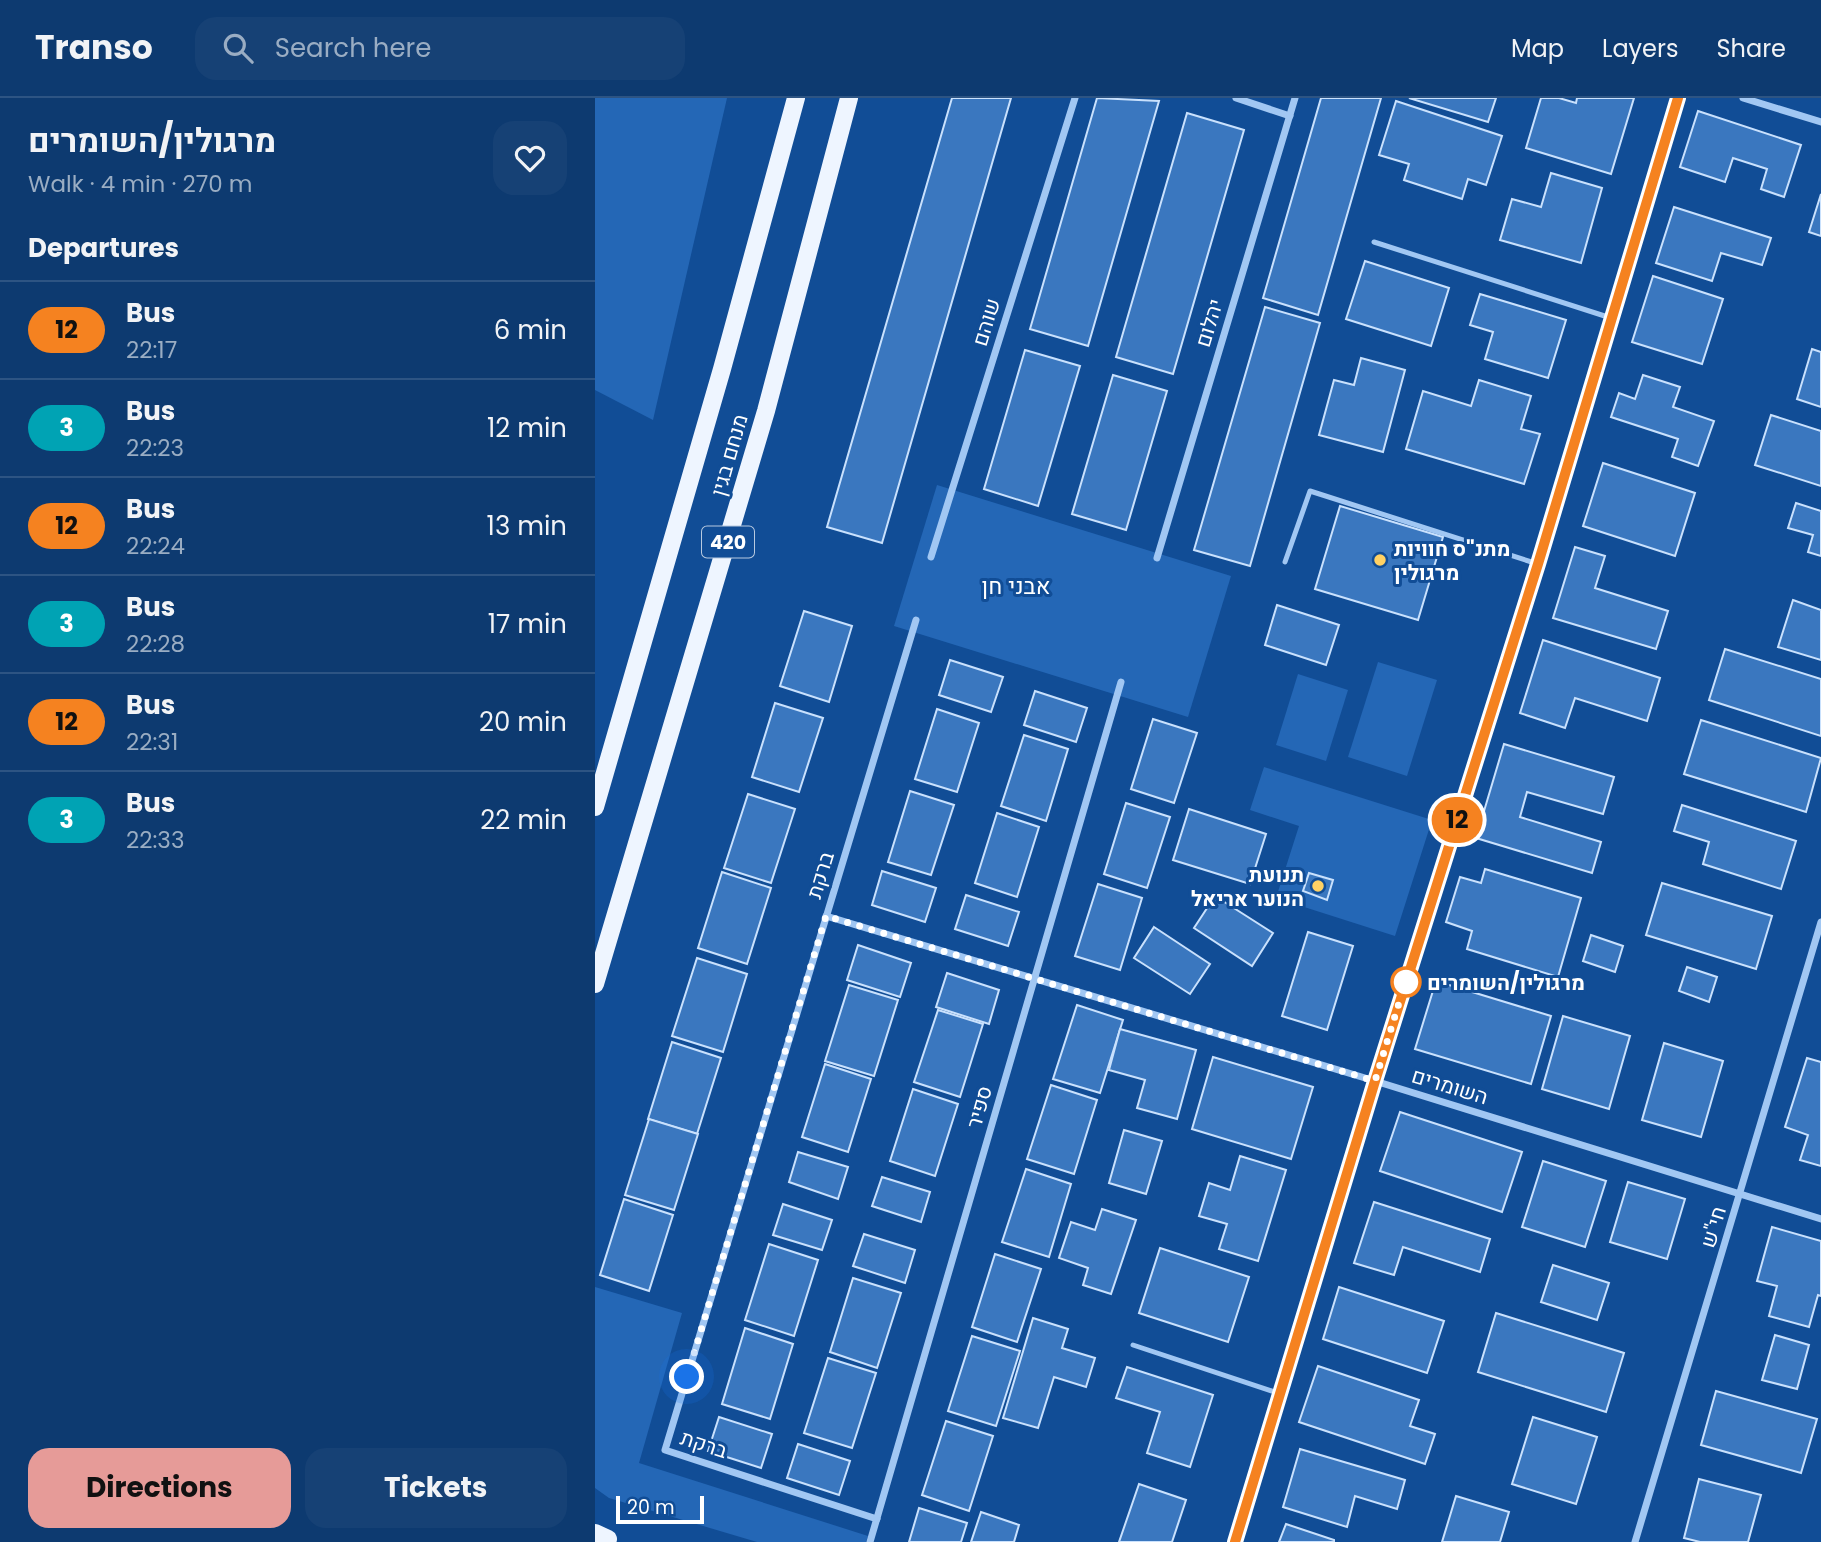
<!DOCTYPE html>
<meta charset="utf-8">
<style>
body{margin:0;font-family:Poppins,Heebo,sans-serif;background:#164175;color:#f1f3f6;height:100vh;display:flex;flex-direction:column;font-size:26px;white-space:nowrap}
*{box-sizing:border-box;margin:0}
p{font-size:23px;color:#9aadc3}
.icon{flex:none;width:38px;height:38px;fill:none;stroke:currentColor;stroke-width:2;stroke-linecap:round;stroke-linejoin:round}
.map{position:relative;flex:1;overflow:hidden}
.drawer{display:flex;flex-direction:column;background:#0d3a70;width:595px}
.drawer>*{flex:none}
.badge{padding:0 14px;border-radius:23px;font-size:24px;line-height:46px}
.scale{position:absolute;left:21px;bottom:18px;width:88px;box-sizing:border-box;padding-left:7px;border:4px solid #fff;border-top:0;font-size:19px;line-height:24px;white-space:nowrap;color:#fff;-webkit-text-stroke:5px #114d96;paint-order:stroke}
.you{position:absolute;width:35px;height:35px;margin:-18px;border:5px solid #fff;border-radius:50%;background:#1a73e8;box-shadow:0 0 0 10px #1a73e833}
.map>.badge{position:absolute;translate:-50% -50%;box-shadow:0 0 0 4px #fff}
h2{padding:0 28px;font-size:26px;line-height:63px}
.round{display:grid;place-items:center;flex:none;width:74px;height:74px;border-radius:21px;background:#164175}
.head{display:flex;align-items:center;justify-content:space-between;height:119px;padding:0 28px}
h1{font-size:33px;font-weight:700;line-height:52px}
.cta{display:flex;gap:14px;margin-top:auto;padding:14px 28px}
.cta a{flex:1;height:80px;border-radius:21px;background:#e69b98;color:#111;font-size:28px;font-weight:700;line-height:80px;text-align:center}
.cta a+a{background:#164175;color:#f1f3f6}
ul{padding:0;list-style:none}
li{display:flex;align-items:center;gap:21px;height:98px;padding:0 28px;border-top:2px solid #2d5483}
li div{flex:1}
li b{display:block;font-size:26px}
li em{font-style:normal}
li .badge{min-width:77px;font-weight:700;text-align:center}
header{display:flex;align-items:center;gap:42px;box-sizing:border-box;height:98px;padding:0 35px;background:#0d3a70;border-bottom:2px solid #2d5483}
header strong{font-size:33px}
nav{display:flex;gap:38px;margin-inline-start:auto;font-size:24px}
.search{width:490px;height:63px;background:#164175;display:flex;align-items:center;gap:18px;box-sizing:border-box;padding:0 24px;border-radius:21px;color:#9aadc3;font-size:26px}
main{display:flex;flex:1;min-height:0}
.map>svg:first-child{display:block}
.green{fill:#2467b6}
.building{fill:#3a77bf;stroke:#c9e1fd;stroke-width:2}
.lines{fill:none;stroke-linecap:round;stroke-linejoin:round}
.lane{stroke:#a1c7f3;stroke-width:5}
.street{stroke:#a1c7f3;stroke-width:7}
.primary{stroke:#eef5ff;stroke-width:18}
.line-casing{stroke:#fff;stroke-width:16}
.line{stroke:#f58220;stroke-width:10}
.walk{stroke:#fff;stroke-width:7;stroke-dasharray:0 12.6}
.poi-dot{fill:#ffd164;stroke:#114d96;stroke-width:2.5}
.stop-dot{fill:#fff;stroke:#f58220;stroke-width:3.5}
.labels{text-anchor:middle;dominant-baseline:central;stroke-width:6;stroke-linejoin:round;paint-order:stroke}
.shield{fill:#114d96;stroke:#b8cae0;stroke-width:2}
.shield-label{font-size:19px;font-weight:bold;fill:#fff}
.street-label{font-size:21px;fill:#fff;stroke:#114d96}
.poi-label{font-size:21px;font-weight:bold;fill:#fff;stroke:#114d96;text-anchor:start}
.stop-label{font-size:21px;font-weight:bold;fill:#fff;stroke:#114d96;text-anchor:start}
.neighbourhood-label{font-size:23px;fill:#fff;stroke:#114d96}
</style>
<header>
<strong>Transo</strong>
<div class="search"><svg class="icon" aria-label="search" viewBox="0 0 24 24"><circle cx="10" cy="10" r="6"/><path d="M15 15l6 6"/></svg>Search here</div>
<nav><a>Map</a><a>Layers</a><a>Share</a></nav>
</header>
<main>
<section class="drawer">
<div class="head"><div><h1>מרגולין/השומרים</h1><p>Walk · 4 min · 270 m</p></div><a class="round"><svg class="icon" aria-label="heart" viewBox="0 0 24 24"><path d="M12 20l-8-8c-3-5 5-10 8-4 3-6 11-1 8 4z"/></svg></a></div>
<h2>Departures</h2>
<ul>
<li><span class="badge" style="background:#f58220;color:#111">12</span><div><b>Bus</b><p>22:17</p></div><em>6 min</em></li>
<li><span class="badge" style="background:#00a3b4;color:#fff">3</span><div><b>Bus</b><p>22:23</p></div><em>12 min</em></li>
<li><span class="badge" style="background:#f58220;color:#111">12</span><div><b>Bus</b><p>22:24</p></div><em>13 min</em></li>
<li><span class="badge" style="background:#00a3b4;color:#fff">3</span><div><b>Bus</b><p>22:28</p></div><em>17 min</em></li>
<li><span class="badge" style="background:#f58220;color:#111">12</span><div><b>Bus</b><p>22:31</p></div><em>20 min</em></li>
<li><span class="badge" style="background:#00a3b4;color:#fff">3</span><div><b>Bus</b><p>22:33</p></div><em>22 min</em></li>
</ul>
<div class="cta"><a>Directions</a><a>Tickets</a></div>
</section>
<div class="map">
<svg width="1226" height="1444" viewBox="0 0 1226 1444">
<rect width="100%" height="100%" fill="#114d96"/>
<!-- green -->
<g class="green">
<polygon points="0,0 132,0 58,322 0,292"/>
<polygon points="342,387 636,478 593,619 299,528"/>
<polygon points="783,564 842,582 812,678 753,659"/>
<polygon points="703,576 753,592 731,663 681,647"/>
<polygon points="669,669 837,722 800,838 681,800 704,728 655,712"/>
<polygon points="0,1189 87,1215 44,1365 273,1438 271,1444 162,1444 14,1400 0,1390"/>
</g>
<!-- building -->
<g class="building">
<polygon points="357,0 416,0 287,445 232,429"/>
<polygon points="502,0 564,3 493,248 435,231"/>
<polygon points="726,0 786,0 723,217 668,200"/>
<polygon points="814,0 901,0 893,24"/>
<polygon points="946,0 964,0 981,5 982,0 1039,0 1016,76 931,50"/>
<polygon points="801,3 907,38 891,87 873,81 867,101 809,82 814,66 784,57"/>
<polygon points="1103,13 1206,47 1189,99 1166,91 1172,71 1138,60 1130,84 1085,69"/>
<polygon points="592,15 649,32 578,276 521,259"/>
<polygon points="956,75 1007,90 986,165 905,142 917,101 946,109"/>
<polygon points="1226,96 1226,138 1214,134"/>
<polygon points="1079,109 1176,140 1167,167 1126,155 1117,183 1061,165"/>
<polygon points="770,163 854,190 836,248 751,221"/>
<polygon points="1058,178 1128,201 1107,266 1037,244"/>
<polygon points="885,196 971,222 953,280 890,261 898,234 875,227"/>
<polygon points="670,209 725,225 655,468 599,452"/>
<polygon points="1217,251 1226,254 1226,309 1202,301"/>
<polygon points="430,252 485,268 443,408 389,391"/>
<polygon points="766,260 810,272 788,354 724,337 739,282 759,287"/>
<polygon points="518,277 572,293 531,432 477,416"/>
<polygon points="1048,277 1085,289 1078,309 1119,323 1103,368 1077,359 1083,341 1016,319 1024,295 1040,301"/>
<polygon points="884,282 936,298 926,331 945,336 929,386 811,351 828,293 876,308"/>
<polygon points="1176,317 1226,333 1226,388 1160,367"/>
<polygon points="1008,365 1100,395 1080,458 988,428"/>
<polygon points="1201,405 1226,413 1226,458 1213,454 1218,437 1193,430"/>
<polygon points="745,408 848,439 823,522 720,491"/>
<polygon points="980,449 1010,458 1000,490 1073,513 1061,551 958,520"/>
<polygon points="1198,502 1226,512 1226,562 1183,549"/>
<polygon points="682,507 744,527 731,567 670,547"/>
<polygon points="209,513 257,528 234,604 185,588"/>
<polygon points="948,542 1065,580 1052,623 980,600 970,630 925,615"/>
<polygon points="1130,551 1226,581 1226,638 1114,602"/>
<polygon points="355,562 408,579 396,614 344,597"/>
<polygon points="440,593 492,610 481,644 429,627"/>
<polygon points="180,605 228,620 204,694 157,679"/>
<polygon points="342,611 384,625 362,694 320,681"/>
<polygon points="558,621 602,635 579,705 536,691"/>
<polygon points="1106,622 1226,660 1211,714 1089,676"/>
<polygon points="429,637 473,651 451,723 406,708"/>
<polygon points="909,646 1019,679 1008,716 932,694 925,719 1006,744 997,775 881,740"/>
<polygon points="315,693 359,707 336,777 293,764"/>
<polygon points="153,696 200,711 176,785 129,770"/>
<polygon points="531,705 575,719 552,790 509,776"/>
<polygon points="1087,707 1201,743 1186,791 1108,766 1114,744 1079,733"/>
<polygon points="594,711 671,736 655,786 578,762"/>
<polygon points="402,715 444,729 422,799 380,785"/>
<polygon points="890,771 986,800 963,879 872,851 877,833 851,824 865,779 886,785"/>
<polygon points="287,773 341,790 330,824 277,807"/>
<polygon points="127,774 176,790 152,866 103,850"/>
<polygon points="714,775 738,782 732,802 708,793"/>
<polygon points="1067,785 1177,818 1161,871 1051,837"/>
<polygon points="503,786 547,800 525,872 480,858"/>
<polygon points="371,797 424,814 413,848 360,831"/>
<polygon points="620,798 678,835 657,868 599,830"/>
<polygon points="559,829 615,866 595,896 539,860"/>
<polygon points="713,834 758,848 732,932 687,918"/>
<polygon points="996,837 1028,848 1020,874 988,863"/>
<polygon points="263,847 316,865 305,899 252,882"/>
<polygon points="102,860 152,876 128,954 77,938"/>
<polygon points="1092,869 1122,879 1114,904 1084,893"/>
<polygon points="352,875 404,892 394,926 341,909"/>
<polygon points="841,883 956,918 936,986 820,951"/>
<polygon points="254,887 303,902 279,978 230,963"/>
<polygon points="482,907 528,922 505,995 458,981"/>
<polygon points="343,912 388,926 365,999 319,984"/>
<polygon points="968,918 1035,938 1014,1011 947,991"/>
<polygon points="525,931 601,952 582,1021 542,1010 550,982 514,972"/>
<polygon points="77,944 126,960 102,1036 53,1021"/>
<polygon points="1069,945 1128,963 1106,1039 1047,1022"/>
<polygon points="618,959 718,989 696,1061 597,1031"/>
<polygon points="1212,960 1226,964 1226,1068 1205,1062 1213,1037 1190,1029"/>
<polygon points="230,966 276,981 253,1054 207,1039"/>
<polygon points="456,987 502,1002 479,1076 432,1061"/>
<polygon points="318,991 363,1006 340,1078 295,1063"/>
<polygon points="805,1014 927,1054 907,1114 785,1073"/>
<polygon points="54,1021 103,1036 79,1112 30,1097"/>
<polygon points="529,1032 567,1043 551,1096 514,1085"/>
<polygon points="203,1054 253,1069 243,1101 194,1084"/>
<polygon points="645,1058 691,1072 663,1163 624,1151 632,1126 604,1118 614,1085 635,1092"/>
<polygon points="948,1063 1011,1083 990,1149 927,1129"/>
<polygon points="431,1071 476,1086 454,1159 407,1144"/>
<polygon points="287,1079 335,1094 326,1124 277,1108"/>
<polygon points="1033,1084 1090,1101 1072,1161 1015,1144"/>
<polygon points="29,1101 78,1117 54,1193 5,1177"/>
<polygon points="779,1104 895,1141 885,1174 808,1149 799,1177 759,1165"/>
<polygon points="188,1106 237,1122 227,1152 178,1137"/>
<polygon points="507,1111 541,1122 516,1196 488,1187 493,1170 464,1160 476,1124 500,1132"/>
<polygon points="1177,1129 1226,1143 1226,1198 1223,1197 1214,1229 1174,1218 1182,1188 1162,1183"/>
<polygon points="269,1136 320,1152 310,1185 258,1168"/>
<polygon points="174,1146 223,1162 199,1238 150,1222"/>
<polygon points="565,1150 654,1179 633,1244 544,1215"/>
<polygon points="400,1156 446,1171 422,1244 377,1229"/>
<polygon points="958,1167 1014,1185 1002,1222 946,1204"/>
<polygon points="258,1180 306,1195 282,1270 235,1254"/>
<polygon points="744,1189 849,1223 832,1275 728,1241"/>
<polygon points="901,1215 1029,1255 1011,1314 883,1274"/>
<polygon points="438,1220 473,1231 467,1250 500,1260 491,1289 459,1279 443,1330 408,1320"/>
<polygon points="150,1230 198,1246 175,1321 127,1306"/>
<polygon points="1180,1237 1214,1247 1202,1291 1167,1282"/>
<polygon points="377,1238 425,1253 401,1328 353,1313"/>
<polygon points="233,1260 281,1275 257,1350 209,1335"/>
<polygon points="723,1268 824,1302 815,1328 840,1336 830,1366 704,1324"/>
<polygon points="532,1269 618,1297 595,1369 552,1355 565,1314 521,1300"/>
<polygon points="1121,1293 1222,1321 1206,1375 1106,1347"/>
<polygon points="124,1319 177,1336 166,1370 113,1353"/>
<polygon points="938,1319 1002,1339 981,1406 917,1386"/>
<polygon points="351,1323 398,1338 374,1413 327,1397"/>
<polygon points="203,1346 255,1363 244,1397 192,1380"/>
<polygon points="705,1351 810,1382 802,1411 760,1398 752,1429 688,1409"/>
<polygon points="1104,1381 1166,1397 1153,1444 1105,1444 1089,1440"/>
<polygon points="544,1386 591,1402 577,1444 524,1444"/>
<polygon points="861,1398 914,1414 905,1444 847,1444"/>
<polygon points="324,1410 372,1425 366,1444 314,1444"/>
<polygon points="386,1414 424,1427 419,1444 376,1444"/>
<polygon points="691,1426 739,1442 739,1444 684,1444"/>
</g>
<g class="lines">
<!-- lane -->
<g class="lane">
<polyline points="779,144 1016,220"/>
<polyline points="690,464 715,393 943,466"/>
<polyline points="538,1247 683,1295"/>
</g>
<!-- street -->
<g class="street">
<polyline points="641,0 695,18"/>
<polyline points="1148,0 1226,24"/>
<polyline points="336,459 480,0"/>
<polyline points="562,460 700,0"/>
<polyline points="231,818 780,983 1226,1121"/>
<polyline points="282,1421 70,1352 321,522"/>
<polyline points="275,1444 526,584"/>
<polyline points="640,1444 780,983 943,466 1083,0"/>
<polyline points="1040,1444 1226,824"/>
</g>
<!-- primary -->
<g class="primary">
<polyline points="0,709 127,271 201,0"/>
<polyline points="0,886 171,313 254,0"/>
<polyline points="0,1435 13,1441"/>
</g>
</g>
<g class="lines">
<defs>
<polyline id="line" points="640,1444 780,983 943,466 1083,0"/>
</defs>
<!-- line casing -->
<use href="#line" class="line-casing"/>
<!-- line -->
<use href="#line" class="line"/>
<!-- walk -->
<polyline class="walk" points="92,1279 231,818 780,983 812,879 811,884"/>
</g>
<!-- markers -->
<g class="poi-dot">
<circle cx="785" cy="462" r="7"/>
<circle cx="723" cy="788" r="7"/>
</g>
<circle class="stop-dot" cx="811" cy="884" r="14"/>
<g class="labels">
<!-- shield labels -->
<rect class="shield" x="107" y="428.5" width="52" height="31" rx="5"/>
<g class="shield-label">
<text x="133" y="444">420</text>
</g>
<!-- street labels -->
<g class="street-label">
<text transform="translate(391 224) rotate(-73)">שוהם</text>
<text transform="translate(614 225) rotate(-73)">יהלום</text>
<text transform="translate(134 357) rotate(-74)">מנחם בגין</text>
<text transform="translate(225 777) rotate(-73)">ברקת</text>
<text transform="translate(855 988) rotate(17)">השומרים</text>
<text transform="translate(384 1009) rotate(-74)">ספיר</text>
<text transform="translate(1118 1129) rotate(-73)">חי"ש</text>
<text transform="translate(109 1346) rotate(18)">ברקת</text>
</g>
<!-- poi labels -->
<g class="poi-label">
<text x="799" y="450">מתנ"ס חוויות<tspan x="799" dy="24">מרגולין</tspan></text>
<text x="709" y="776" text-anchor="end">תנועת<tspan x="709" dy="24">הנוער אריאל</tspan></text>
</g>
<!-- stop labels -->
<g class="stop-label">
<text x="832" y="884">מרגולין/השומרים</text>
</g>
<!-- neighbourhood labels -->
<g class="neighbourhood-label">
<text x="421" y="488">אבני חן</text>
</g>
</g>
</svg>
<div class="scale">20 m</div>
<div class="you" style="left:92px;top:1279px"></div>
<b class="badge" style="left:862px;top:722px;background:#f58220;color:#111">12</b>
</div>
</main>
